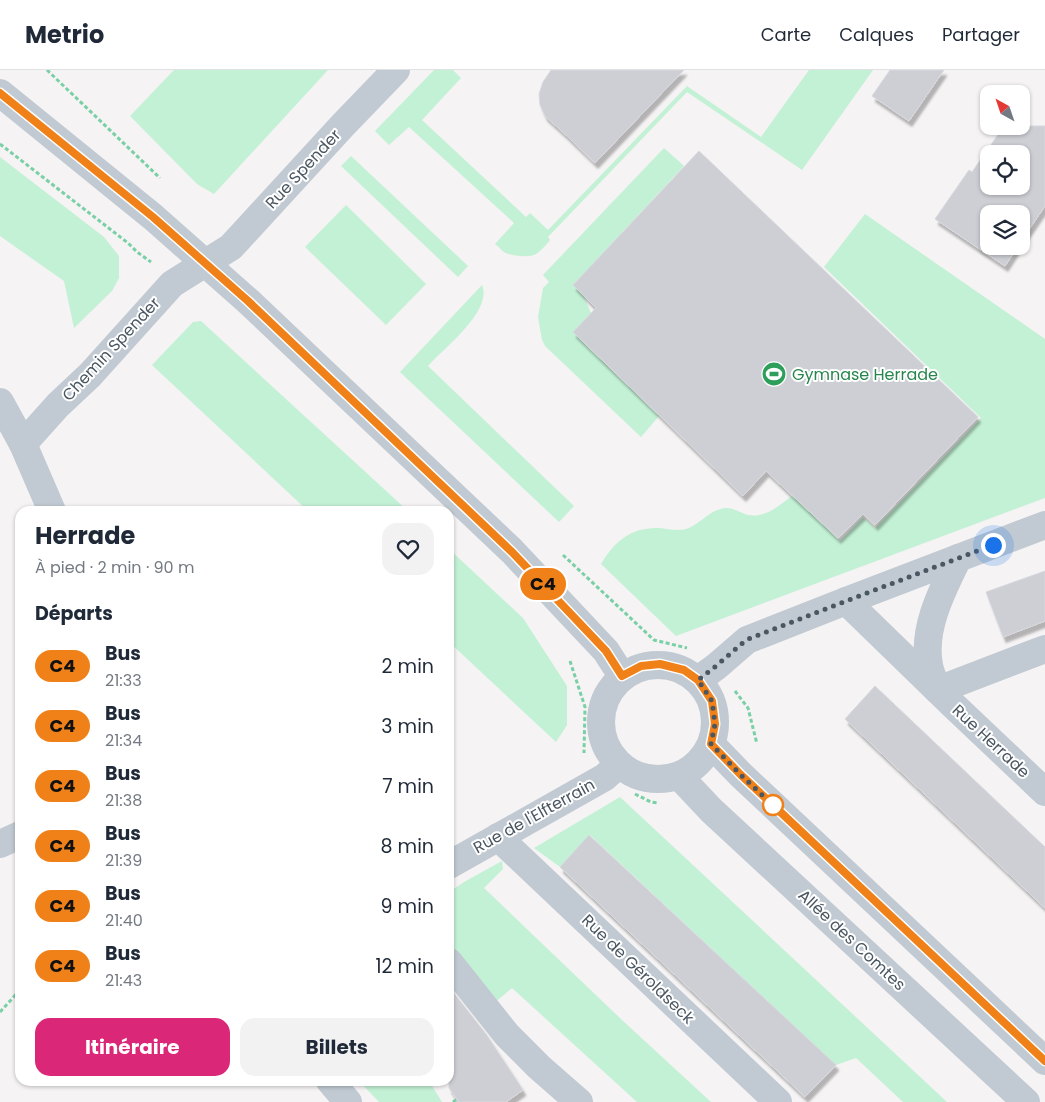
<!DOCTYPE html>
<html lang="fr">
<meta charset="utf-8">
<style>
body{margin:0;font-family:Poppins,sans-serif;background:#f2f2f3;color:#1f2937;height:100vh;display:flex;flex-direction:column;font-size:19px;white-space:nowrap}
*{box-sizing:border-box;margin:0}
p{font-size:16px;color:#747a83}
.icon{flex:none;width:28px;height:28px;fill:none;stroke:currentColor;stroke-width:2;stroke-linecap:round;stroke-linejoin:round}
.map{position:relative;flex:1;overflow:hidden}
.sheet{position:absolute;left:15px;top:436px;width:439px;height:580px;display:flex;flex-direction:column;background:#fff;border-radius:15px;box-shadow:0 1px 4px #0004}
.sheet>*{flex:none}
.badge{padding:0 10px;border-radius:16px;font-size:18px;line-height:32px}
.needle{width:32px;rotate:320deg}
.tools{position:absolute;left:980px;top:15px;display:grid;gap:10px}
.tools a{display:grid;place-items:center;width:50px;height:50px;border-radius:10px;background:#fff;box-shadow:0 1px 4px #0004;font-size:25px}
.you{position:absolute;width:25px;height:25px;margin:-12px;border:4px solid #fff;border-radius:50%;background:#1a73e8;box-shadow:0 0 0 8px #1a73e833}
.map>.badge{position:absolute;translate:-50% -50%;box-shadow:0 0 0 2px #fff}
h2{padding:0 20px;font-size:19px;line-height:45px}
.round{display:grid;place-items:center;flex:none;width:52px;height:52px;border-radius:15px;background:#f2f2f3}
.summary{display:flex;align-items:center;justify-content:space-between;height:85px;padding:0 20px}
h1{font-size:24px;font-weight:700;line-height:38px}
.action{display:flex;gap:10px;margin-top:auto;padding:10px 20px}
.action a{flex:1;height:58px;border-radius:15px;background:#db2777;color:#fff;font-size:20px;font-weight:700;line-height:58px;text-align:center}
.action a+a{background:#f2f2f3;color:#1f2937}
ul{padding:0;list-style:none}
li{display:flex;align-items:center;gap:15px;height:60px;padding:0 20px}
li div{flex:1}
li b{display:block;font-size:19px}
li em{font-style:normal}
li .badge{min-width:55px;font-weight:700;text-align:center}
header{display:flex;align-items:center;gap:30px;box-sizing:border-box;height:70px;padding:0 25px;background:#fff;border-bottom:1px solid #e0e1e3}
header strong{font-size:24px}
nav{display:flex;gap:28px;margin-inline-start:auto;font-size:18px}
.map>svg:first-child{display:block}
.green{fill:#c3f1d5}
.building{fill:#cdcfd5;stroke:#d7d9de;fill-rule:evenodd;filter:url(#shadow)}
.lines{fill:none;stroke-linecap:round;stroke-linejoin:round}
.path{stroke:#7ad0a6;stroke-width:3;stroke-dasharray:4 2.5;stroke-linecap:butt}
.minor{stroke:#c1cad2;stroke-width:28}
.line-casing{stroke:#fff;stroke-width:11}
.line{stroke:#f08118;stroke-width:8}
.walk{stroke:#4a5661;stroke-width:5;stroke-dasharray:0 9}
.stop-dot{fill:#fff;stroke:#f08118;stroke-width:2.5}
.labels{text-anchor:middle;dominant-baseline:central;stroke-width:4;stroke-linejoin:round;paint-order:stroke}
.street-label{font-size:16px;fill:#4a5661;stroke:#fff}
.leisure-label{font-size:16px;fill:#27864d;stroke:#fff;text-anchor:start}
</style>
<header>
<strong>Metrio</strong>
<nav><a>Carte</a><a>Calques</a><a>Partager</a></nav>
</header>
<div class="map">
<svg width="1045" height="1032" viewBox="0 0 1045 1032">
<defs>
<filter id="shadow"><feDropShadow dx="3" dy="5.5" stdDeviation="1" flood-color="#0004"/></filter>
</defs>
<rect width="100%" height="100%" fill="#f5f3f3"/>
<!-- green -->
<g class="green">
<polygon points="174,0 328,0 214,124 197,114 130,46"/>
<path d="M434,0H453L461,8L422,50L526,147L530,143L548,160L687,16L761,67L809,0H873L802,100L687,22L548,167L550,170C546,175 541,181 536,184C530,188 510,186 504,182C501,180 498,176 495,174L514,153L409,57L389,75L375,61Z"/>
<polygon points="664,78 684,96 573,215 584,226 591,243 573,262 659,346 641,367 545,276 542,270 538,247 543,218 549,212 543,205"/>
<polygon points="351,86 468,196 458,207 341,96"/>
<polygon points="0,87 104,167 119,186 119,208 112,221 74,258 64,211 0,166"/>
<polygon points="346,135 426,214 386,255 305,177"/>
<path d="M865,144L1045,269V428L676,566L601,494C615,471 631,457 659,458C668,459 677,461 686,459C701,454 710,439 726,438C734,438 741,443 748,445C766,448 780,435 793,425L840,471L863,447L875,458L981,348L824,197Z"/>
<path d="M482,215C493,241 444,278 428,296L574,436L559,452L400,302Z"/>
<polygon points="201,251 408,441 308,441 152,295 193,252"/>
<polygon points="449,479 523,548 567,616 567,655 556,672 449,572"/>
<polygon points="620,727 947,1032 903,1032 856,988 836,995 590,765 560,797 534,778"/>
<polygon points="502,791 503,799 484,818 622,950 711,1032 637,1032 512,918 493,934 449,879 449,822 464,812"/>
<polygon points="359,1011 429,1011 442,1032 379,1032"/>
</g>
<!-- building -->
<g class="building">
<polygon points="551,0 684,0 595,93 566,65 545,46 540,35 539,24 543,12"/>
<polygon points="890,0 944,0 909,51 872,26"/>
<path d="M1004,56H1045V136L1021,171V144H989V176H1018L1005,196L935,149L969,100L972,102ZM989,84H1021V116H989Z"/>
<polygon points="699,81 978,347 875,455 863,444 838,468 766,401 743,426 573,262 596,238 573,215"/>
<polygon points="1045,501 1045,551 1003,567 986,522"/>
<polygon points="875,616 1045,777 1045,838 845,649"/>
<polygon points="589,765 836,995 805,1027 560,797"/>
<polygon points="449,917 486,964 523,1020 506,1032 459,1032 449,1018"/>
</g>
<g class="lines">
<!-- path -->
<g class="path">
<polyline points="47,0 160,108"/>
<polyline points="0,74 128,173 137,182 151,192"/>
<polyline points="563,485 654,570 687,578"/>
<polyline points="570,591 585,637 584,683"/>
<polyline points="735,621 748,638 757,674"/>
<polyline points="635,724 651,732 659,733"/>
<polyline points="0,942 20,920"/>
<polyline points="453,1032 457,1029"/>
</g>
<!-- minor -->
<g class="minor">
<polyline points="0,23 153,147 248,231 512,481 606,581 622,606"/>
<polyline points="0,332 23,374 52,441"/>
<polyline points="23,374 58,335 90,305 172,214 231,177 343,55 396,0"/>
<path d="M958,488C943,519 922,558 929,595C930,603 935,612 938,620L1045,579"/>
<polyline points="846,531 953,635 1045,722"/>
<circle cx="658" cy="652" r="57"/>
<polyline points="698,610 717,596 747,570 846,531 1045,455"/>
<polyline points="711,674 741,705 774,736 1045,991"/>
<polyline points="679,706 711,740 1026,1032"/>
<polyline points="498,767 778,1032"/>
<polyline points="0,774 20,765"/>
<polyline points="449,795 605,707 618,695"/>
<polyline points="449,892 507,965 539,997 579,1032"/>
<polyline points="330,1011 348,1032"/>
</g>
</g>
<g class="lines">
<defs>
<polyline id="line" points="0,23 153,147 248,231 512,482 606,581 622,606 641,596 660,594 684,600 698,610 712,631 715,654 711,674 741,705 774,736 1045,991"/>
</defs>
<!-- line casing -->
<use href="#line" class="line-casing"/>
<!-- line -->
<use href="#line" class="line"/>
<!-- walk -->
<polyline class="walk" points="773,735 774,736 741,705 711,674 715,654 712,631 698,610 716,596 746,570 846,531 993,475"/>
</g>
<!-- icons -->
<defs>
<symbol id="stadium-disc" viewBox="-11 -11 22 22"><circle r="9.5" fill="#2e9e5b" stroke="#fff"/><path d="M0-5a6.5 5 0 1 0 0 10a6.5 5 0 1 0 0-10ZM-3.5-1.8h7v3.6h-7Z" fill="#fff"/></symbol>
</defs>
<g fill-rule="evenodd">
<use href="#stadium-disc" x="760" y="290" width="28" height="28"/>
</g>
<!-- markers -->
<circle class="stop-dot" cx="773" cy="735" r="10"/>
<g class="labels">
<!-- street labels -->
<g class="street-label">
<text transform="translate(303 99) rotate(-47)">Rue Spender</text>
<text transform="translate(111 279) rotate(-47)">Chemin Spender</text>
<text transform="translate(991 671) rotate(43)">Rue Herrade</text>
<text transform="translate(534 746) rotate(-29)">Rue de l'Elfterrain</text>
<text transform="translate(852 870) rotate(43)">Allée des Comtes</text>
<text transform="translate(638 899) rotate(44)">Rue de Géroldseck</text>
</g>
<!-- leisure labels -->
<g class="leisure-label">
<text x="792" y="304">Gymnase Herrade</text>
</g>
</g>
</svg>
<div class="tools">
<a><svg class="needle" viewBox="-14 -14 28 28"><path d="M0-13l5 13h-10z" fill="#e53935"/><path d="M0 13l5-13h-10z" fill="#747a83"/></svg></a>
<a><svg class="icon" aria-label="locate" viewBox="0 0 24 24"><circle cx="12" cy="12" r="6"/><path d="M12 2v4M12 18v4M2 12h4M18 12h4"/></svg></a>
<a><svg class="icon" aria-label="layers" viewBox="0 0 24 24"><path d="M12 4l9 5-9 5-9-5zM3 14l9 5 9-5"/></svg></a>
</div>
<div class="you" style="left:993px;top:475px"></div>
<b class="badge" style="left:543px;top:514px;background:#f08118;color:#111">C4</b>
<section class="sheet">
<div class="summary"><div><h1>Herrade</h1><p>À pied · 2 min · 90 m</p></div><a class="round"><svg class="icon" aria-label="heart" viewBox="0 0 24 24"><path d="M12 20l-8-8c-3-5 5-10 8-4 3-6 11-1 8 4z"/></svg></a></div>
<h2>Départs</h2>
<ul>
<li><span class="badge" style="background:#f08118;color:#111">C4</span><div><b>Bus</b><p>21:33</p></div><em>2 min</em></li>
<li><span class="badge" style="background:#f08118;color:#111">C4</span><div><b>Bus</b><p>21:34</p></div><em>3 min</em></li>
<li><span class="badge" style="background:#f08118;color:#111">C4</span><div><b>Bus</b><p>21:38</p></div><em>7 min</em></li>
<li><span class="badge" style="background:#f08118;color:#111">C4</span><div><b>Bus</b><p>21:39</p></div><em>8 min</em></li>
<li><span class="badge" style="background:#f08118;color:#111">C4</span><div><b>Bus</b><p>21:40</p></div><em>9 min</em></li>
<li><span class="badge" style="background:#f08118;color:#111">C4</span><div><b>Bus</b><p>21:43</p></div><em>12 min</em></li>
</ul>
<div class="action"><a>Itinéraire</a><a>Billets</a></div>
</section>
</div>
